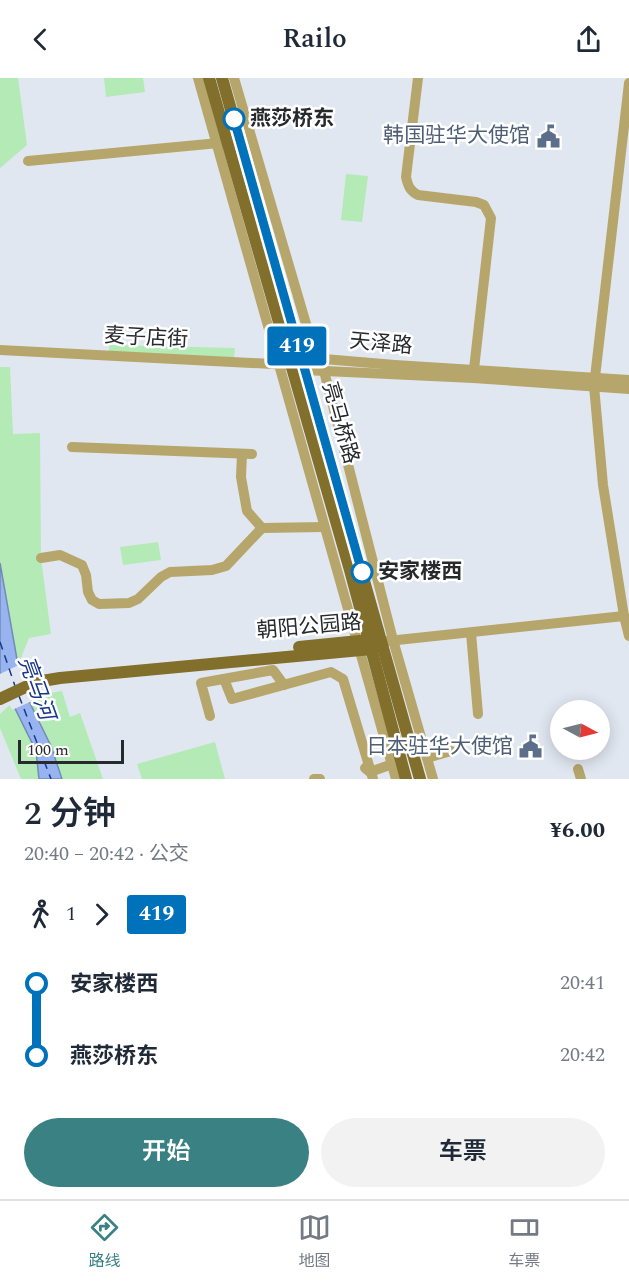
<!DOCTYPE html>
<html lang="zh">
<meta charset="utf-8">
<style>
body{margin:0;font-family:Spectral,"Noto Sans SC",serif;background:#f2f2f3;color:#1f2937;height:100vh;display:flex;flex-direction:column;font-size:22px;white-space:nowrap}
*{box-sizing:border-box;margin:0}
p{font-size:20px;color:#747a83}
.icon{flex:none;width:33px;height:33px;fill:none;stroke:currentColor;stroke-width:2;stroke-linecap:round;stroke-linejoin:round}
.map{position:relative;height:701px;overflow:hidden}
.sheet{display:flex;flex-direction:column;background:#fff;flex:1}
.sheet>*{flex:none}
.badge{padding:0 12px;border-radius:4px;font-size:21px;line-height:39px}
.needle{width:39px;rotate:97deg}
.controls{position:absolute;left:550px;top:622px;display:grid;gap:12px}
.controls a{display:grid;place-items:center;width:60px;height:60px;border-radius:50%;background:#fff;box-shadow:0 3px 15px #0003;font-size:30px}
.scale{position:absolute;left:18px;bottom:15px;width:106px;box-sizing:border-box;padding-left:6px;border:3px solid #27292d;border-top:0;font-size:16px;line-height:21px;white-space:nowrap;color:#27292d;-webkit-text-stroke:4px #fff;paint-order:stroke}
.map>.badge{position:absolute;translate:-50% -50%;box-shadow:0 0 0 3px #fff}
.legs{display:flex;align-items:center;gap:9px;height:66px;padding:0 24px;font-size:20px}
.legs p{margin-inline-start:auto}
.summary{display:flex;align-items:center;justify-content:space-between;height:102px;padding:0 24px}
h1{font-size:33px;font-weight:600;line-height:45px}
.cta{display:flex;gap:12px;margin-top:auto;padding:12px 24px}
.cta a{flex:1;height:69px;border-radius:36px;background:#398183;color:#fff;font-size:24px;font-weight:600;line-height:69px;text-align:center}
.cta a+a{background:#f2f2f3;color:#1f2937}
ul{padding:0 24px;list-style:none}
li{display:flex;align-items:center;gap:21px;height:72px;font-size:22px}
li i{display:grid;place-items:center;width:9px;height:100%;margin:0 8px;background:currentColor}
li i::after{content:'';width:15px;height:15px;margin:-8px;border:4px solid;border-radius:50%;background:#fff}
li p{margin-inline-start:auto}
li:first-child i{background:linear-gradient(#0000 50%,currentColor 0)}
li:last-child i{background:linear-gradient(currentColor 50%,#0000 0)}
header{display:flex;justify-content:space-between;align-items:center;height:78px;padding:0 24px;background:#fff;font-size:27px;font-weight:600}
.menu{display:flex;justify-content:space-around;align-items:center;height:84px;border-top:2px solid #e0e1e3;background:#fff;font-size:16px;color:#747a83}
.menu a{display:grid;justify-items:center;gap:3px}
.menu .current{color:#398183}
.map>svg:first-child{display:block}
.green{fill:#b3eab6}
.water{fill:#97b4f1;stroke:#758ab6;stroke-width:1.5}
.pier{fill:#e1e7f1}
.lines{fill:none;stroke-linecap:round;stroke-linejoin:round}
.ferry{stroke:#17378d;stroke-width:1.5;stroke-dasharray:8 6;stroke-linecap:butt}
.minor{stroke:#b6a66b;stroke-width:10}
.major{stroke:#826f2b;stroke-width:12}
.line-1-casing{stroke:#fff;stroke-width:14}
.line-1{stroke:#0072bc;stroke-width:9}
.stop-1-dot{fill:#fff;stroke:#0072bc;stroke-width:3}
.labels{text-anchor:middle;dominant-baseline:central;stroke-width:5;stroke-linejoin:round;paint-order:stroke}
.stop-label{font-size:21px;font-weight:bold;fill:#27292d;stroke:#fff;text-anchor:start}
.service-label{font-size:21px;fill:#4e5e75;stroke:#fff;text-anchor:end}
.street-label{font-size:21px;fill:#27292d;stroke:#fff}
.water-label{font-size:22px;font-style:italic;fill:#17378d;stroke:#fff}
</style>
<header><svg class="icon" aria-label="back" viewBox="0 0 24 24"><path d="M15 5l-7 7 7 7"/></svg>Railo<svg class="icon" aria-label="share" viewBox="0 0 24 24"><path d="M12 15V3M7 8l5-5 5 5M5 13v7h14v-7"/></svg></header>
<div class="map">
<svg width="629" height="701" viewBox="0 0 629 701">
<rect width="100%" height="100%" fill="#e1e7f1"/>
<!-- green -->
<g class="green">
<polygon points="0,0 18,0 27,67 0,90"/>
<polygon points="104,0 143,0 145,14 106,19"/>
<polygon points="346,96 368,98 362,144 341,142"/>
<polygon points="109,267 235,270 234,280 109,278"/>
<polygon points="0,289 10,289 13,356 40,355 41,480 51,556 29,560 18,587 0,485"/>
<polygon points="158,464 161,482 123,487 120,469"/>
<polygon points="62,613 70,639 80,635 103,701 62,701 51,668 27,619"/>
<polygon points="12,625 36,673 39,701 21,701 0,650 0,636"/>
<polygon points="215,664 225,701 142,701 137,686"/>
</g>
<!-- water -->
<polygon class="water" points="0,485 18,587 27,619 51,668 62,701 39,701 36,673 0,600"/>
<!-- pier -->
<polygon class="pier" points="21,586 32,623 12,632 0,607 0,596"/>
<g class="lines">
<!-- ferry -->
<g class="ferry">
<polyline points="0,564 15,608"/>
<polyline points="19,618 51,701"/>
</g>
<!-- minor -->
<g class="minor">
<polyline points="198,0 396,701"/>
<polyline points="234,0 316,280 324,293 393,562 433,701"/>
<path d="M418,0L406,99C408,108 410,113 418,117L476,124L484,127L491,140L473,300"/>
<polyline points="629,5 594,308 603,407 624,538 629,558"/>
<polyline points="28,83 240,63"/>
<polyline points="0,272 291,287 304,292 473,300 629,311"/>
<polyline points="312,280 395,287 629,302"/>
<polyline points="72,369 252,376"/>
<polyline points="242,376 241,399 247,433 262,450 324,449"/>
<polyline points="41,480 60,477 82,487 86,497 88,514 92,522 99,526 129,525 138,521 161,499 170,494 212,492 226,488 262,450"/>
<polyline points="471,555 478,636"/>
<polyline points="388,563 624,538"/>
<polyline points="224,601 232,621 331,594 343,601 373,701"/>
<polyline points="210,638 201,605 273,592 284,607"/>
<polyline points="427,680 451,673"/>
<polyline points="365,690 370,694 398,684"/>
<polyline points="578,691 581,701"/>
<polyline points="314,701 320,701"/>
</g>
<!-- major -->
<g class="major">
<polyline points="209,0 350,492 406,701"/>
<polyline points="222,0 420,701"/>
<polyline points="299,569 369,562 377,563"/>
<polyline points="0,621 36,604 60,600 372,571 378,566"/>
</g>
</g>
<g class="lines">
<defs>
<polyline id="line-1" points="234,41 362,494"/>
</defs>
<!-- line-1 casing -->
<use href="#line-1" class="line-1-casing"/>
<!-- line-1 -->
<use href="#line-1" class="line-1"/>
</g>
<!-- icons -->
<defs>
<symbol id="civic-bare" viewBox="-9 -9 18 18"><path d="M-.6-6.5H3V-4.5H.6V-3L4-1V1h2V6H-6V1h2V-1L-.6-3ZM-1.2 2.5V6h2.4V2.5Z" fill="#5c6f8a" stroke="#fff" stroke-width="2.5" paint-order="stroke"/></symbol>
</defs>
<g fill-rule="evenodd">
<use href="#civic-bare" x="532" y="42" width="33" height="33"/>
<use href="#civic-bare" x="514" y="652" width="33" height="33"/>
</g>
<!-- markers -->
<g class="stop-1-dot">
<circle cx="234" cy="41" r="10"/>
<circle cx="362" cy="494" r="10"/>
</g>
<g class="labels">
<!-- stop labels -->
<g class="stop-label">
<text x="250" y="41">燕莎桥东</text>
<text x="378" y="494">安家楼西</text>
</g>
<!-- service labels -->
<g class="service-label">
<text x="530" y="58">韩国驻华大使馆</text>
<text x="513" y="669">日本驻华大使馆</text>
</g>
<!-- street labels -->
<g class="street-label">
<text transform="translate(146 260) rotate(3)">麦子店街</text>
<text transform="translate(381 266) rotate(5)">天泽路</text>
<text transform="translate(340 345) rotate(74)">亮马桥路</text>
<text transform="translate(309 549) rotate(-5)">朝阳公园路</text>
</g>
<!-- water labels -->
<g class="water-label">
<text transform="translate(36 610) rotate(70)">亮马河</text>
</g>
</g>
</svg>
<div class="controls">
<a><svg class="needle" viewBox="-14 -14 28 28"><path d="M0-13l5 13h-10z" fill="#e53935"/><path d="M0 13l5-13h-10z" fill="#747a83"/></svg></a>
</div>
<div class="scale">100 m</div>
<b class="badge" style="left:297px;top:268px;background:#0072bc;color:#fff">419</b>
</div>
<section class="sheet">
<div class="summary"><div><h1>2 分钟</h1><p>20:40 – 20:42 · 公交</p></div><b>¥6.00</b></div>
<div class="legs"><svg class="icon" aria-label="walk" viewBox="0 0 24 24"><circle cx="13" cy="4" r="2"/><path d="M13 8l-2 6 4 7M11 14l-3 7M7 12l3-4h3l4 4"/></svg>1<svg class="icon" aria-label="forward" viewBox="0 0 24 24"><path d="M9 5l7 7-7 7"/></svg><b class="badge" style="background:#0072bc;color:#fff">419</b></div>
<ul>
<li><i style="color:#0072bc"></i><b>安家楼西</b><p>20:41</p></li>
<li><i style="color:#0072bc"></i><b>燕莎桥东</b><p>20:42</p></li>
</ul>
<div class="cta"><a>开始</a><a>车票</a></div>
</section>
<nav class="menu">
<a class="current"><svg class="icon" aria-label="directions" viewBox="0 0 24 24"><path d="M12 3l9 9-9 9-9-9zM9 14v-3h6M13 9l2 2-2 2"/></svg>路线</a>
<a><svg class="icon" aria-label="map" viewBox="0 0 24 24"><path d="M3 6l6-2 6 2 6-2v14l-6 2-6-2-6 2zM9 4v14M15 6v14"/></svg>地图</a>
<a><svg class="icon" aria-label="tickets" viewBox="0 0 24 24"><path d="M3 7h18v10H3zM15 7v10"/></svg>车票</a>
</nav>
